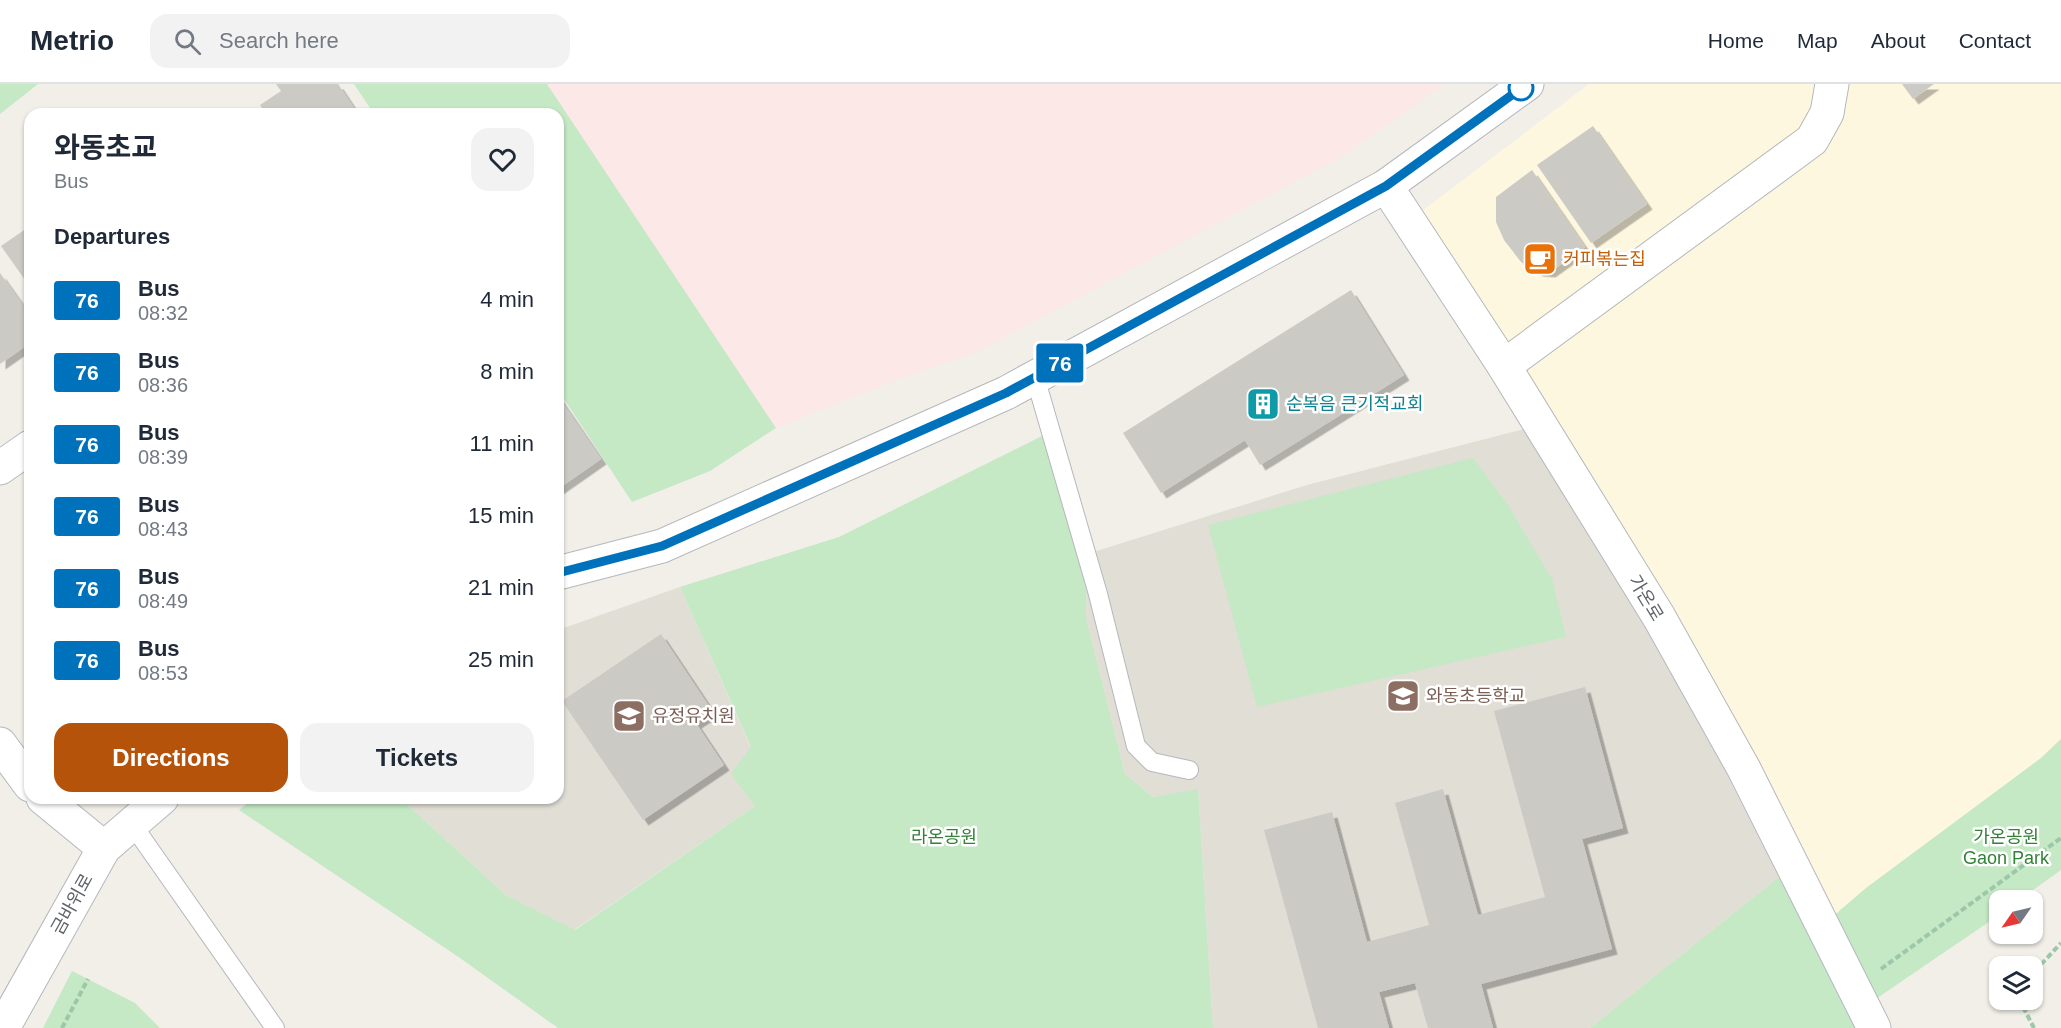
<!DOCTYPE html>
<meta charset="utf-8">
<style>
body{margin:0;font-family:Arial,"Noto Sans KR",sans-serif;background:#f2f2f3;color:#1f2937;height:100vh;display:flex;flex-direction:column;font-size:22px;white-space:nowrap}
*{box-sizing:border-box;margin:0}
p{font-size:20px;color:#747a83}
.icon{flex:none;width:33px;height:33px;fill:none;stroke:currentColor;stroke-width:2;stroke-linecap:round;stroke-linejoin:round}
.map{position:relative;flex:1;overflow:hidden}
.drawer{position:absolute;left:24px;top:24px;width:540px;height:696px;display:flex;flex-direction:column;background:#fff;border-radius:18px;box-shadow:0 2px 4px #0004}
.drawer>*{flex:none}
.badge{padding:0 12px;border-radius:4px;font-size:21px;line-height:39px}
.needle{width:39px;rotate:236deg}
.buttons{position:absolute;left:1989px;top:806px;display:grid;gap:12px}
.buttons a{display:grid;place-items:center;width:54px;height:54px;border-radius:12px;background:#fff;box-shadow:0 2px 4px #0004;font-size:30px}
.map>.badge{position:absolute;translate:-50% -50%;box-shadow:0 0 0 3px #fff}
h2{padding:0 30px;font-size:22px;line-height:54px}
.round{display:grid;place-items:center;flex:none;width:63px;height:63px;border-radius:18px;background:#f2f2f3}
.overview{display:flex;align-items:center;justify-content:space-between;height:102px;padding:0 30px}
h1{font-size:28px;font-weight:700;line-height:45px}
.action{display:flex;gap:12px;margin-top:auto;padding:12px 30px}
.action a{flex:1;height:69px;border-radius:18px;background:#b45309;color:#fff;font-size:24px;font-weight:700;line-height:69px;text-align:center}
.action a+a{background:#f2f2f3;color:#1f2937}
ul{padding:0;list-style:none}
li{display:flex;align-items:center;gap:18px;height:72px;padding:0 30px}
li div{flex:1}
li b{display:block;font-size:22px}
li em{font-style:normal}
li .badge{min-width:66px;font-weight:700;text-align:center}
header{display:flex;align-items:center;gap:36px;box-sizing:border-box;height:84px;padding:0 30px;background:#fff;border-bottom:2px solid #e0e1e3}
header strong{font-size:28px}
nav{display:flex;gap:33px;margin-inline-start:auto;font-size:21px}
.search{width:420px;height:54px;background:#f2f2f3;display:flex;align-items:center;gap:15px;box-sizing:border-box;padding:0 21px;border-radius:18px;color:#747a83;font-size:22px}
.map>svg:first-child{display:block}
.commercial{fill:#fef7e0}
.education{fill:#e1ded6}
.medical{fill:#fce8e6}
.green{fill:#c5e8c5}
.building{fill:#cccac5;filter:url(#shadow)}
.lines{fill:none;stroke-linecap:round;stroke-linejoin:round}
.lane-casing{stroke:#b5b8bc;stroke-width:20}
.street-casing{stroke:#b5b8bc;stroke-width:35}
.path{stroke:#9cc7a9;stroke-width:4;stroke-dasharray:6 3;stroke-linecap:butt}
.lane{stroke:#fff;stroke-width:18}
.street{stroke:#fff;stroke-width:33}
.line-casing{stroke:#fff;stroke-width:14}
.line{stroke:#0072bc;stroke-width:9}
.stop-dot{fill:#fff;stroke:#0072bc;stroke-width:3}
.labels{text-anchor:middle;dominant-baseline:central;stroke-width:5;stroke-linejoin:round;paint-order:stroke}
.food-label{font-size:18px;fill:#c56008;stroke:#fff;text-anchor:start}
.culture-label{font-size:18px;fill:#0d838f;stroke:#fff;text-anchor:start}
.street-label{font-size:18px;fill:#5f6368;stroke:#fff}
.education-label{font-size:18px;fill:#785e54;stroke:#fff;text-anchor:start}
.park-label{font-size:18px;fill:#348238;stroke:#fff}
</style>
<header>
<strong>Metrio</strong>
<div class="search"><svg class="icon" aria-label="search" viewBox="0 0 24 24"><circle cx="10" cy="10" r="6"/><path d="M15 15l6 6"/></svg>Search here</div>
<nav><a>Home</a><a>Map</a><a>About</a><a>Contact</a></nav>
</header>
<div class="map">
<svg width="2061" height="944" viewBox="0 0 2061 944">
<defs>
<filter id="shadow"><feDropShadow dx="5.5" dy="5.5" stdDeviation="0" flood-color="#0004"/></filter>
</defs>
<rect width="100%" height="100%" fill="#f1efe8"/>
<!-- commercial -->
<polygon class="commercial" points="1589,0 2061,0 2061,655 2041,674 1866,804 1822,841 1409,137"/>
<!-- education -->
<g class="education">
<polygon points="1540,341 1793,782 1590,944 1213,944 1198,706 1153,713 1125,690 1086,534 1087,470 1307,401"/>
<polygon points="680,503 751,664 755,722 574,846 506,811 400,714 558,714 558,546"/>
</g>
<!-- medical -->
<polygon class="medical" points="547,0 1445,0 1341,73 975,269 883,301 776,344"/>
<!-- green -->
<g class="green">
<polygon points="0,0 38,0 0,30"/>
<polygon points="354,0 547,0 776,344 710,387 632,418 558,306 558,30 374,30"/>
<polygon points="1052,347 1087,470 1086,534 1125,690 1153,713 1198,705 1213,944 558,944 460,874 239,726 254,714 400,714 506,811 575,846 755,722 731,690 751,663 680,503 839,453"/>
<polygon points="1473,374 1508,421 1552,495 1566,553 1257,623 1208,441"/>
<polygon points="2061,655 2061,786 2019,816 2000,816 1999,831 1864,923 1875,944 1590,944 1793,782 1823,841 1866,804 2041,674"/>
<polygon points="72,887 135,919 160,944 43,944"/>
</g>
<!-- building -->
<g class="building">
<polygon points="276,0 338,0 358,30 286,30 284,27 280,30 266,30 260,21 281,7"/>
<polygon points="1902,0 1934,0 1913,15"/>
<polygon points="1593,42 1647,120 1591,159 1537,81"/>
<polygon points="1532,86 1585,163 1550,188 1538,187 1521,178 1504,156 1496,138 1496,113"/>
<polygon points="30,142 30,203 1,162"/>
<polygon points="0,189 30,231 30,259 0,280"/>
<polygon points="1351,206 1404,291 1260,381 1245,356 1161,409 1123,349"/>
<polygon points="558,312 601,375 558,405"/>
<polygon points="661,550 713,628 696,639 724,681 643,736 562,617"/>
<polygon points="1585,603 1623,744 1582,755 1612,865 1481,900 1493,944 1428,944 1415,899 1379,908 1389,944 1318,944 1264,746 1332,728 1367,858 1429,841 1395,719 1443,705 1478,831 1545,813 1494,627"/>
</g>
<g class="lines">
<defs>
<g id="lane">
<polyline points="1035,293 1098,510 1136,662 1152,678 1189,686"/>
<polyline points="132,740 275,944"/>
</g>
<g id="street">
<polyline points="1386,102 1504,282 1659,533 1744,685 1874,944"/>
<polyline points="1504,282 1812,56 1827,29 1832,0"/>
<polyline points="0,384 30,363"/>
<polyline points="558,489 662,462 1006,309 1386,102 1527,0"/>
<polyline points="0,660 30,701"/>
<polyline points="43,714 104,764"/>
<polyline points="3,944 104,764 162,714"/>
</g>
</defs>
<!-- lane casing -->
<use href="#lane" class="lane-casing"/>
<!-- street casing -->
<use href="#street" class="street-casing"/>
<!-- path -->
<g class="path">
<polyline points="2032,884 2037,888 2039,897 2032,909"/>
<polyline points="1881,885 2061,754"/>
<polyline points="2035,887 2061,859"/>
<polyline points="2019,915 2034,944"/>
<polyline points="62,944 88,895"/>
</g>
<!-- lane -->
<use href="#lane" class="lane"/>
<!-- street -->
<use href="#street" class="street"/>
</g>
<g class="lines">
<defs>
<polyline id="line" points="558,489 662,462 1006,309 1386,102 1527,0"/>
</defs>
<!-- line casing -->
<use href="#line" class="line-casing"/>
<!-- line -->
<use href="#line" class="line"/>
</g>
<!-- icons -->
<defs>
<symbol id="cafe-square" viewBox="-11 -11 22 22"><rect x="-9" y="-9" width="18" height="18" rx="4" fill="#e8710a" stroke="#fff"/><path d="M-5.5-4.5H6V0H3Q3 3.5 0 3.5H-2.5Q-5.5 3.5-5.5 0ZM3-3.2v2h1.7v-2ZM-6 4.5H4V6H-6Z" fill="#fff"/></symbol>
<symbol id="building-square" viewBox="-11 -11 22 22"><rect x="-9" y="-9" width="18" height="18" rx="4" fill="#0f9aa8" stroke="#fff"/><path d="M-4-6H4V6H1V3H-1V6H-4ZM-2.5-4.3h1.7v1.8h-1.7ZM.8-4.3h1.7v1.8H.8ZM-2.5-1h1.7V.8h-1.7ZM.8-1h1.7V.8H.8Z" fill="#fff"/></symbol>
<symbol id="school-square" viewBox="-11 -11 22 22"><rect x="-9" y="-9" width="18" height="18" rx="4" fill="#8d6e63" stroke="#fff"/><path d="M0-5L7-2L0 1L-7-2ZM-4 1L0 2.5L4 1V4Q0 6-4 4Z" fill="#fff"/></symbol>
</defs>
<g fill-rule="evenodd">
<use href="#cafe-square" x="1521" y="156" width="38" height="38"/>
<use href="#building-square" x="1244" y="301" width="38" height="38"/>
<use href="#school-square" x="1384" y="593" width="38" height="38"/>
<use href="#school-square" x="610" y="613" width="38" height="38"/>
</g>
<!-- markers -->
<circle class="stop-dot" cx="1521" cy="4" r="12"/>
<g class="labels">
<!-- food labels -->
<g class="food-label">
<text x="1563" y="175">커피볶는집</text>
</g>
<!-- culture labels -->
<g class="culture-label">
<text x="1286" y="320">순복음 큰기적교회</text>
</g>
<!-- street labels -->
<g class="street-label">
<text transform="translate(1646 514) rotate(59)">가온로</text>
<text transform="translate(72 820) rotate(-61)">금바위로</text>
</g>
<!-- education labels -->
<g class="education-label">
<text x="1426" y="612">와동초등학교</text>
<text x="652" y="632">유정유치원</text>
</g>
<!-- park labels -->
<g class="park-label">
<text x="944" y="753">라온공원</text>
<text x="2006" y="753">가온공원<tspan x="2006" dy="21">Gaon Park</tspan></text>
</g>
</g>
</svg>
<div class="buttons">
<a><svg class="needle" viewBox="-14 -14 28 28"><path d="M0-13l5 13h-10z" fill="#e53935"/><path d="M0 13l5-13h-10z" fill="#747a83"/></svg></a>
<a><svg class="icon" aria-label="layers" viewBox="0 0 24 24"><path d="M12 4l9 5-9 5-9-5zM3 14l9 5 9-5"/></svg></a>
</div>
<b class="badge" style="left:1060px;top:279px;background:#0072bc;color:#fff">76</b>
<section class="drawer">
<div class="overview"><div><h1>와동초교</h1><p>Bus</p></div><a class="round"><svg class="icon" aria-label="heart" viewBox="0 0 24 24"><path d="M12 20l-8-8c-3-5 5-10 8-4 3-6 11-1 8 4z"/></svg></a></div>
<h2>Departures</h2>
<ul>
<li><span class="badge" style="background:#0072bc;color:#fff">76</span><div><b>Bus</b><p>08:32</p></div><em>4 min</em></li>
<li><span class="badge" style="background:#0072bc;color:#fff">76</span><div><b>Bus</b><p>08:36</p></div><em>8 min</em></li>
<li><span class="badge" style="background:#0072bc;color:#fff">76</span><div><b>Bus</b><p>08:39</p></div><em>11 min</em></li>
<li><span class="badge" style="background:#0072bc;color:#fff">76</span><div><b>Bus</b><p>08:43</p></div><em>15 min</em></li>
<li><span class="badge" style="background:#0072bc;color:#fff">76</span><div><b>Bus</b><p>08:49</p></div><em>21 min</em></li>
<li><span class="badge" style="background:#0072bc;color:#fff">76</span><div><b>Bus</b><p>08:53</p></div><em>25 min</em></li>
</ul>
<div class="action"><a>Directions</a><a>Tickets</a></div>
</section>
</div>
